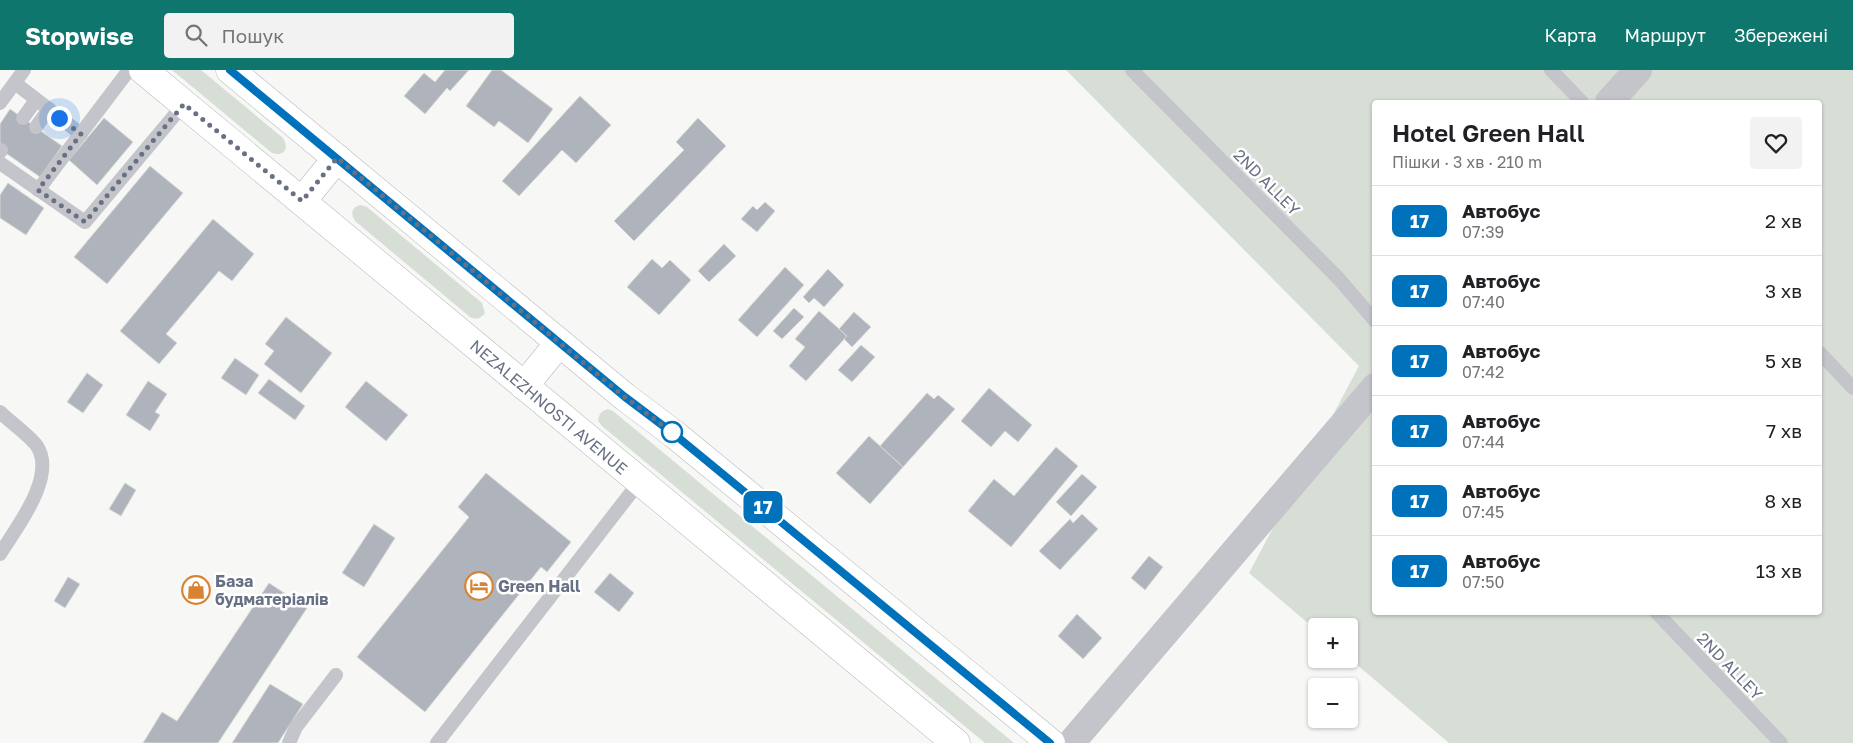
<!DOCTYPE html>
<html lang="uk">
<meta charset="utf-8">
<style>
body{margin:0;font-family:"Golos Text",sans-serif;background:#f2f2f2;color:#202124;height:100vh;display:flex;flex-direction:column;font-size:19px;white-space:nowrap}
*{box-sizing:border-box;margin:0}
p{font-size:16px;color:#757577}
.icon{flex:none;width:28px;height:28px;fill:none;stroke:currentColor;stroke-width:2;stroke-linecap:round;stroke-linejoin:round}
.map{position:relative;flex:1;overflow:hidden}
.panel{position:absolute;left:1372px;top:30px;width:450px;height:515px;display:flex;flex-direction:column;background:#fff;border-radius:5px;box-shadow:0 1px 4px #0004}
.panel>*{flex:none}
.badge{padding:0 10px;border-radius:8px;font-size:18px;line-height:32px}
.tools{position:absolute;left:1308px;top:548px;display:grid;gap:10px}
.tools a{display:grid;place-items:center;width:50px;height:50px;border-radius:5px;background:#fff;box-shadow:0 1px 4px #0004;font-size:25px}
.you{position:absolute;width:25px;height:25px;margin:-12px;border:4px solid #fff;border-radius:50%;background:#1a73e8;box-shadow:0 0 0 8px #1a73e833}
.map>.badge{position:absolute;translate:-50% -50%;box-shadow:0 0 0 2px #fff}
.round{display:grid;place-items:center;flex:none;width:52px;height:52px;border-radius:5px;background:#f2f2f2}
.head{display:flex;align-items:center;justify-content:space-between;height:85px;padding:0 20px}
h1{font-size:24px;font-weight:600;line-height:38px}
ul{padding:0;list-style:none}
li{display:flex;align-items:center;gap:15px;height:70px;padding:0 20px;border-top:1px solid #e0e0e0}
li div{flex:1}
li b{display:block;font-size:19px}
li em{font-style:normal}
li .badge{min-width:55px;font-weight:700;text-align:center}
header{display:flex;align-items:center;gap:30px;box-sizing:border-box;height:70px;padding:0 25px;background:#0f766e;color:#fff}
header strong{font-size:24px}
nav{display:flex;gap:28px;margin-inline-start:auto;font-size:18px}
.search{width:350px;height:45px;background:#f2f2f2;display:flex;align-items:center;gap:12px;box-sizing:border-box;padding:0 18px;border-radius:5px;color:#757577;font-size:19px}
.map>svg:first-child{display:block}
.green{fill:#d7ded6;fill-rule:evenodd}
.building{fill:#afb3bb;stroke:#d9d9d7}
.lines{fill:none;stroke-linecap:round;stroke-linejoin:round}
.primary-casing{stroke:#b6b9be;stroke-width:29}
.lane{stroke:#c3c5ca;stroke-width:14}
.street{stroke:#c3c5ca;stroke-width:28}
.primary{stroke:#fff;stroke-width:28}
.line-casing{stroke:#fff;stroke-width:11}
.line{stroke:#0072bc;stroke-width:8}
.walk{stroke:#687184;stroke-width:5;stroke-dasharray:0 9}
.stop-dot{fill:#fff;stroke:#0072bc;stroke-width:2.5}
.labels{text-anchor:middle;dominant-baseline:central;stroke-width:5;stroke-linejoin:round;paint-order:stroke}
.street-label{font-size:16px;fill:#687184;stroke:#fff}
.poi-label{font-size:16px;font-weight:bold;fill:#687184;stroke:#fff;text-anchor:start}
</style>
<header>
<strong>Stopwise</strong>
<div class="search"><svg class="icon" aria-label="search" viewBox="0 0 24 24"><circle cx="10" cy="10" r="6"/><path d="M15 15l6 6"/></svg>Пошук</div>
<nav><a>Карта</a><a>Маршрут</a><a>Збережені</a></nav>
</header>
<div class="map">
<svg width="1853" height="673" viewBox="0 0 1853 673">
<rect width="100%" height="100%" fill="#f7f7f5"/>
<!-- green -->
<g class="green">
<path d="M172,0H201L283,68C290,79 283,87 272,83Z"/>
<path d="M1066,0H1853V673H1449L1349,588V556H1316V560L1249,503L1359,296ZM1375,32H1820V542H1375Z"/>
<path d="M361,135L367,137L482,233L485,243C480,249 477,250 470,247L355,151C350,143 352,137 361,135Z"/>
<path d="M608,339L613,341L1014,673H985L602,356L598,351C599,344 601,341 608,339Z"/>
</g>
<!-- building -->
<g class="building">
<polygon points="445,0 469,0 450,21 447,18 425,44 404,26 424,3 435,12"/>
<polygon points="492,0 501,0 553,39 528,73 499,51 494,57 466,36"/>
<polygon points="580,26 611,55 576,93 562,80 519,126 502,111"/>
<polygon points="10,39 62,76 40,107 0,79 0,54"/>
<polygon points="104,48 133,72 97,115 69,90"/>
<polygon points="698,48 726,76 634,171 614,151 684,80 676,72"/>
<polygon points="150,96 183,123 107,214 74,187"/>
<polygon points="8,113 44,138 26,165 0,148 0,125"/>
<polygon points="765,132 775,141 757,162 741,149 753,136 757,140"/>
<polygon points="213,149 254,184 232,211 219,201 166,264 177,273 159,294 120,261"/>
<polygon points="724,174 736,186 709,212 698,201"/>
<polygon points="652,189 662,198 670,190 691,210 659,245 627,217"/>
<polygon points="785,197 804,215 757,267 738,250"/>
<polygon points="828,199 844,215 824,237 814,228 809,233 803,227"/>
<polygon points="794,238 804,247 782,269 773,261"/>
<polygon points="819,241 847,266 806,311 789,296 805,277 795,269"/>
<polygon points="854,242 871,257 852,277 844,269 847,266 839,259"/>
<polygon points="286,247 332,283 301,323 264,294 274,281 265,274"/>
<polygon points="861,275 875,287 852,312 838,300"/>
<polygon points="235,288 259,305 246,325 221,308"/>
<polygon points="87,303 103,315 83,343 67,332"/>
<polygon points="269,309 305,336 295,350 258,323"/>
<polygon points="148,311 167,324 155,342 160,345 150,361 126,345"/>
<polygon points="366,311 408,345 386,371 345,337"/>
<polygon points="989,318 1032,355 1018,372 1005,361 991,377 961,351"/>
<polygon points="927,323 934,329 938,325 955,339 903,397 880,376"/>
<polygon points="869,366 903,397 870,434 836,403"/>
<polygon points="1056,377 1078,396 1011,477 968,441 994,409 1014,426"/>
<polygon points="486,403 571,472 547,502 541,497 425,642 357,587 469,447 458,437"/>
<polygon points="1082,404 1097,417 1071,446 1056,432"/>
<polygon points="125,413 136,420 121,446 109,439"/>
<polygon points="1082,444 1098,459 1060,500 1039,481 1070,449 1073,453"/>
<polygon points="374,454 395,468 364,517 342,503"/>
<polygon points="1149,486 1163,497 1145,520 1131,508"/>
<polygon points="610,503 634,523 619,542 594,522"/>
<polygon points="68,507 80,514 65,538 54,531"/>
<polygon points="269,513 307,538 218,673 143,673 162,642 177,651"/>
<polygon points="1077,544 1102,568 1083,589 1058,566"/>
<polygon points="270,614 303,634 278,673 232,673"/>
</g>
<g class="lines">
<defs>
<g id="primary">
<polyline points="143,0 956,673"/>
<polyline points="230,0 625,327 674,364 1051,673"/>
<polyline points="302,131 337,88"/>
<polyline points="524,316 559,273"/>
</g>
</defs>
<!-- primary casing -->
<use href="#primary" class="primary-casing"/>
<!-- lane -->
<g class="lane">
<polyline points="1132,0 1339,209 1375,251"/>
<polyline points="1551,0 1582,32"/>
<polyline points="15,13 81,64"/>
<polyline points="0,33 24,0"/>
<polyline points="23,48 36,30"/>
<polyline points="36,57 49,39"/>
<polyline points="0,82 1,80"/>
<polyline points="0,93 85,152 184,34"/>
<polyline points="38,120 129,0"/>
<polyline points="1820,283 1853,318"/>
<path d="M0,342C10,352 29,365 37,376C57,407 16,458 0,484"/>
<polyline points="1656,542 1781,673"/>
<polyline points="289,673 296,657 336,605"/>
<polyline points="437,673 640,411"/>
</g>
<!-- street -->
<g class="street">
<polyline points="1609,32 1638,0"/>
<polyline points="1071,673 1375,317"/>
</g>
<!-- primary -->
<use href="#primary" class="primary"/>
</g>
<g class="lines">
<defs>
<polyline id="line" points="230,0 625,327 674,364 1050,673"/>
</defs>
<!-- line casing -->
<use href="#line" class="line-casing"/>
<!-- line -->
<use href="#line" class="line"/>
<!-- walk -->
<polyline class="walk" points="59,48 81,64 38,120 85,152 184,34 302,131 337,88 625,327 674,364 672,362"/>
</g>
<!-- icons -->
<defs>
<symbol id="hotel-ring" viewBox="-11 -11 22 22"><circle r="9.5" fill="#fff" stroke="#d88334" stroke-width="1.5"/><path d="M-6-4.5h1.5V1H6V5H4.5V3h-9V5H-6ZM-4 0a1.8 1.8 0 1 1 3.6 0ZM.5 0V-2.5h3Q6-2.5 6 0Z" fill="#d88334"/></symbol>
<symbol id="shop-ring" viewBox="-11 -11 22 22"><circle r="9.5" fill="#fff" stroke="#d88334" stroke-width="1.5"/><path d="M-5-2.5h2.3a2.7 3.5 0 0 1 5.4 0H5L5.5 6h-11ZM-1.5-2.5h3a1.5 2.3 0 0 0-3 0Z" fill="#d88334"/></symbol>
</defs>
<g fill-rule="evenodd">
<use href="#hotel-ring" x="463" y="500" width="32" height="32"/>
<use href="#shop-ring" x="180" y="504" width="32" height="32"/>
</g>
<!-- markers -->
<circle class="stop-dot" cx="672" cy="362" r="10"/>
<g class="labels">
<!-- street labels -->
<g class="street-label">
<text transform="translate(1267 112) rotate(45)">2ND ALLEY</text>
<text transform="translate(549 337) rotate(40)">NEZALEZHNOSTI AVENUE</text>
<text transform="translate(1730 596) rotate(46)">2ND ALLEY</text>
</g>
<!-- poi labels -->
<g class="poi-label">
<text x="215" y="511">База<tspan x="215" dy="18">будматеріалів</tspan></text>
<text x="498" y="516">Green Hall</text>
</g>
</g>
</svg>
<div class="tools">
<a>+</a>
<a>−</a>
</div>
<div class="you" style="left:59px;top:48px"></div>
<b class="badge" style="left:763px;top:437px;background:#0072bc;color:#fff">17</b>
<section class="panel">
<div class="head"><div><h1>Hotel Green Hall</h1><p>Пішки · 3 хв · 210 m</p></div><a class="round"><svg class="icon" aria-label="heart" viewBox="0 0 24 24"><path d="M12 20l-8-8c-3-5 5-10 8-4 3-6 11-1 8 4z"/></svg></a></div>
<ul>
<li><span class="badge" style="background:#0072bc;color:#fff">17</span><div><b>Автобус</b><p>07:39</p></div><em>2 хв</em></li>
<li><span class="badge" style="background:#0072bc;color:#fff">17</span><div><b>Автобус</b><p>07:40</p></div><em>3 хв</em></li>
<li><span class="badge" style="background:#0072bc;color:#fff">17</span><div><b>Автобус</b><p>07:42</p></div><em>5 хв</em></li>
<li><span class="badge" style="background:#0072bc;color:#fff">17</span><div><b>Автобус</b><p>07:44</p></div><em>7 хв</em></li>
<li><span class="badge" style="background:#0072bc;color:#fff">17</span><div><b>Автобус</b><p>07:45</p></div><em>8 хв</em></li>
<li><span class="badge" style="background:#0072bc;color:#fff">17</span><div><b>Автобус</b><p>07:50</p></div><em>13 хв</em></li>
</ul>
</section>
</div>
